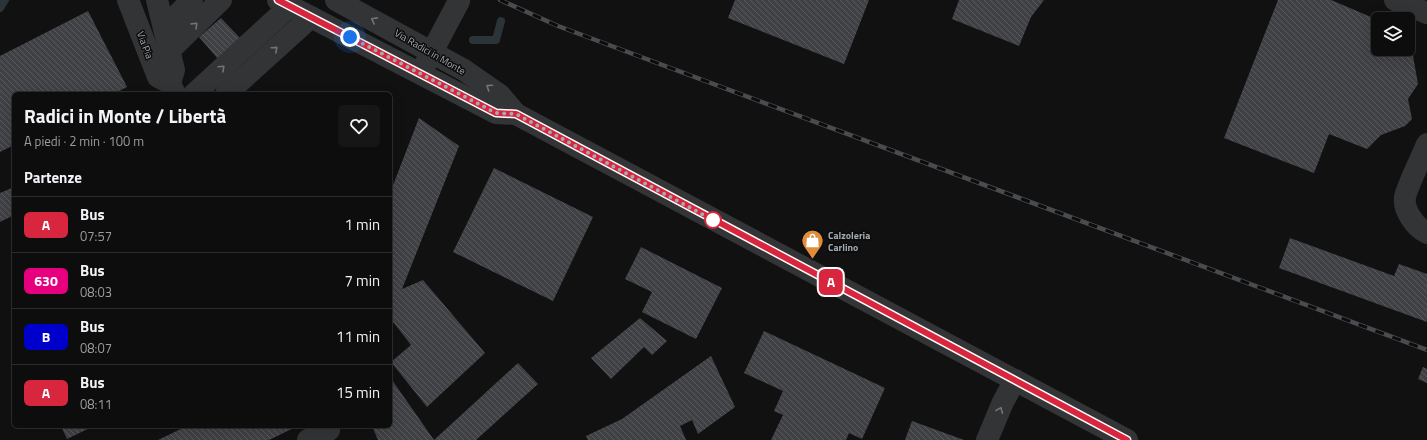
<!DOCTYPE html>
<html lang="it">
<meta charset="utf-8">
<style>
body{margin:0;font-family:"Titillium Web",sans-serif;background:#161617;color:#f1f3f6;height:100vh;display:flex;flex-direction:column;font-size:15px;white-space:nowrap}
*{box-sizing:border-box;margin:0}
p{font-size:13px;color:#9a9c9e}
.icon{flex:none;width:22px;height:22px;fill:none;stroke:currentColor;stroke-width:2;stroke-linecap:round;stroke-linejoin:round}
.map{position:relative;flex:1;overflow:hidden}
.sheet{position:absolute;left:12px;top:92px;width:380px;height:336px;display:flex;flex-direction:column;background:#0d0d0e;border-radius:6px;box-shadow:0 4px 16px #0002,0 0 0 1px #2d2d2e}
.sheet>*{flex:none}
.badge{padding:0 8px;border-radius:6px;font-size:14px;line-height:26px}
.buttons{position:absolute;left:1371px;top:12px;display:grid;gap:8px}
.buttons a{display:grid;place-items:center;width:44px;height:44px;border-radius:6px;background:#0d0d0e;box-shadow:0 4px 16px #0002,0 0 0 1px #2d2d2e;font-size:20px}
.you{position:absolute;width:20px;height:20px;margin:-10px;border:3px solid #fff;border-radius:50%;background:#1a73e8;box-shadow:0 0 0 6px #1a73e833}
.map>.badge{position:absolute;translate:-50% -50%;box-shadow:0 0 0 2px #fff}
h2{padding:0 12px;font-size:15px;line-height:36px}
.round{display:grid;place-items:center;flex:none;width:42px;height:42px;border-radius:6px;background:#161617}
.head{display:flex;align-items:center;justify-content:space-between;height:68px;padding:0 12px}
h1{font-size:19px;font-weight:700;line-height:30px}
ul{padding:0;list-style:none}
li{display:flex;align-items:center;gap:12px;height:56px;padding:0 12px;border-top:1px solid #2d2d2e}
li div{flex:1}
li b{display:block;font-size:15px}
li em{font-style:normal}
li .badge{min-width:44px;font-weight:700;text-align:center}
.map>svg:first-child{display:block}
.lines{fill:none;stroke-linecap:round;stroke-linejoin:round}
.stream{stroke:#2b3539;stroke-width:8}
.building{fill:url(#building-back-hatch)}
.minor{stroke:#323436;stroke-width:22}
.rail-casing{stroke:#494c4f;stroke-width:4.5}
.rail{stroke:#0c0c0d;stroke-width:3;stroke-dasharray:9;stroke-linecap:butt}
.oneway{stroke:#70757a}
.line-casing{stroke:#fff;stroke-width:9}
.line{stroke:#d7263d;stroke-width:6}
.walk{stroke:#a3aab1;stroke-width:4;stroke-dasharray:0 7.2}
.stop-dot{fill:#fff;stroke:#d7263d;stroke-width:2}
.labels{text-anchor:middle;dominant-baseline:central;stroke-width:3;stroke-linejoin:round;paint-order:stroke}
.street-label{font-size:10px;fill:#a3aab1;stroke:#0c0c0d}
.poi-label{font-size:10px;font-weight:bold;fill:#a3aab1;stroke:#0c0c0d;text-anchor:start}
</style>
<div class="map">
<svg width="1427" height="440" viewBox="0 0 1427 440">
<defs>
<pattern id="building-back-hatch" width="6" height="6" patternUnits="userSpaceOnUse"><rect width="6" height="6" fill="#404145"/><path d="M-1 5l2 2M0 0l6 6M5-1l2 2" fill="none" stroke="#585a5d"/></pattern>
</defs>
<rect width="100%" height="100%" fill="#111112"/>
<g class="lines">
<!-- stream -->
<g class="stream">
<polyline points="0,8 5,0"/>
<polyline points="473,40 496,40 501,21"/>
</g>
</g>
<!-- building -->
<g class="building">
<polygon points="735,0 869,0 844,64 728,18"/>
<polygon points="959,0 1044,0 1031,17 1019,46 952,19"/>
<polygon points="1278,0 1331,0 1378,20 1378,49 1408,49 1408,39 1415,46 1413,56 1418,84 1408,99 1412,119 1405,126 1381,135 1367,149 1329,134 1314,173 1224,138"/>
<polygon points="88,11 127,87 113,94 14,94 14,145 0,152 0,56"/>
<polygon points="221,18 241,39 218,59 199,37"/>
<polygon points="419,118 459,146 402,289 423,280 485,353 427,407 391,362 411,345 390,318 390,193"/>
<polygon points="494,168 593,217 553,301 453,252"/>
<polygon points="14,187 14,215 0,222 0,193"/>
<polygon points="1290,238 1394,276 1399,264 1427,274 1427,322 1279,268"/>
<polygon points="641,247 722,288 696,339 642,312 652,292 625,279"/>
<polygon points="640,318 667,341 652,355 644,347 611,379 591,358"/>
<polygon points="764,331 885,388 862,439 849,433 846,440 771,440 783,415 774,411 783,391 744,373"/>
<polygon points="711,356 735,407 698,434 692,420 680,426 686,440 588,440 586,436 622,419"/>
<polygon points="518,363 538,384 476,440 434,440"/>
<polygon points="1423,367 1427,369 1427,383 1418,379"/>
<polygon points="390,377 434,440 378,440 372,426 390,426"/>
<polygon points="912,421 964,440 905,440"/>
<polygon points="61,426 94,426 67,439"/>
<polygon points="187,426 298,426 269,440 158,440"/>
</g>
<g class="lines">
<!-- minor -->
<g class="minor">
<polyline points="128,0 158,77 170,83 175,94"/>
<polyline points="157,0 174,70 170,83"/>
<polyline points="278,0 496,113 516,114"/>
<polyline points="336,0 464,70 500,95 516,114 1127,440"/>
<polyline points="1395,0 1427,13"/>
<polyline points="164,28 192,0"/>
<polyline points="169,51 221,0"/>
<polyline points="425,65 459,1"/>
<polyline points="194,94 290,6"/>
<polyline points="226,94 311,17"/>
<path d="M1427,144C1422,157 1408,184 1405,197C1403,210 1415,227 1427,233"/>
<polyline points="308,440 329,430"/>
<polyline points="987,440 1003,402 1015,380"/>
</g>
<defs>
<polyline id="rail" points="500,0 558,26 1427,350"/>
</defs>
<!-- rail casing -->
<use href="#rail" class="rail-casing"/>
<!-- rail -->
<use href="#rail" class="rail"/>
</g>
<!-- one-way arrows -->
<defs><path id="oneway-chevron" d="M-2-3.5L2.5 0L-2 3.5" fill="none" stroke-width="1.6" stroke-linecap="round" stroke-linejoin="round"/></defs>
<g class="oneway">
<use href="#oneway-chevron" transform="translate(374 20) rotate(-152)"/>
<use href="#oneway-chevron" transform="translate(195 25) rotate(-44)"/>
<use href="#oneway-chevron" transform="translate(275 49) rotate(-42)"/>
<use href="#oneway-chevron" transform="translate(222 68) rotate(-43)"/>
<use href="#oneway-chevron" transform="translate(489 87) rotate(-146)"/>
<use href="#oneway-chevron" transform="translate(1000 410) rotate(-68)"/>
</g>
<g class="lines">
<defs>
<polyline id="line" points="278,0 496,113 516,114 1127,440"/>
</defs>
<!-- line casing -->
<use href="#line" class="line-casing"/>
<!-- line -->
<use href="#line" class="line"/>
<!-- walk -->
<polyline class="walk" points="350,37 496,113 516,114 713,220"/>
</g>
<!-- icons -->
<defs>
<symbol id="shop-pin" viewBox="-11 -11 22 30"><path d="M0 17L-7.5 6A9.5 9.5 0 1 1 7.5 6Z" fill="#e08c3b" stroke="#0c0c0d"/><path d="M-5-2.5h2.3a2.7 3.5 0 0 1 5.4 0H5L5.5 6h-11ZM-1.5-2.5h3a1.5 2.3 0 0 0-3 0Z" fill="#fff"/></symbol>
</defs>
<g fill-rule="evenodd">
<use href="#shop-pin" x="800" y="228" width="25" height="34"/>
</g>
<!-- markers -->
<circle class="stop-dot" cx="713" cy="220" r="8"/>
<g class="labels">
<!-- street labels -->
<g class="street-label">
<text transform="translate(145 45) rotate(69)">Via Pia</text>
<text transform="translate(430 52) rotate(30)">Via Radici in Monte</text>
</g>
<!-- poi labels -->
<g class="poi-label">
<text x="828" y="235">Calzoleria<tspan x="828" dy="12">Carlino</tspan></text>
</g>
</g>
</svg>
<div class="buttons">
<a><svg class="icon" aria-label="layers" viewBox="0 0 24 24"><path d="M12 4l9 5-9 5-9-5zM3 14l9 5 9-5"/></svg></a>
</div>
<div class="you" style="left:350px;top:37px"></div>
<b class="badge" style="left:831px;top:282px;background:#d7263d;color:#fff">A</b>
<section class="sheet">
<div class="head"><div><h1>Radici in Monte / Libertà</h1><p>A piedi · 2 min · 100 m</p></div><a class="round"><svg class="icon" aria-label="heart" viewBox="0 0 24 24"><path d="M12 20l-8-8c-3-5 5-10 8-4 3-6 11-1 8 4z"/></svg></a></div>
<h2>Partenze</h2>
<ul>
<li><span class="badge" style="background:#d7263d;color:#fff">A</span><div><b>Bus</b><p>07:57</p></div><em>1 min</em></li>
<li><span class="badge" style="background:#e6007e;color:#fff">630</span><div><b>Bus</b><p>08:03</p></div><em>7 min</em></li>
<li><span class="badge" style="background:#0000cd;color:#fff">B</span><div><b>Bus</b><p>08:07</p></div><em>11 min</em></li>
<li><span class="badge" style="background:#d7263d;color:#fff">A</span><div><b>Bus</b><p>08:11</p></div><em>15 min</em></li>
</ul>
</section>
</div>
